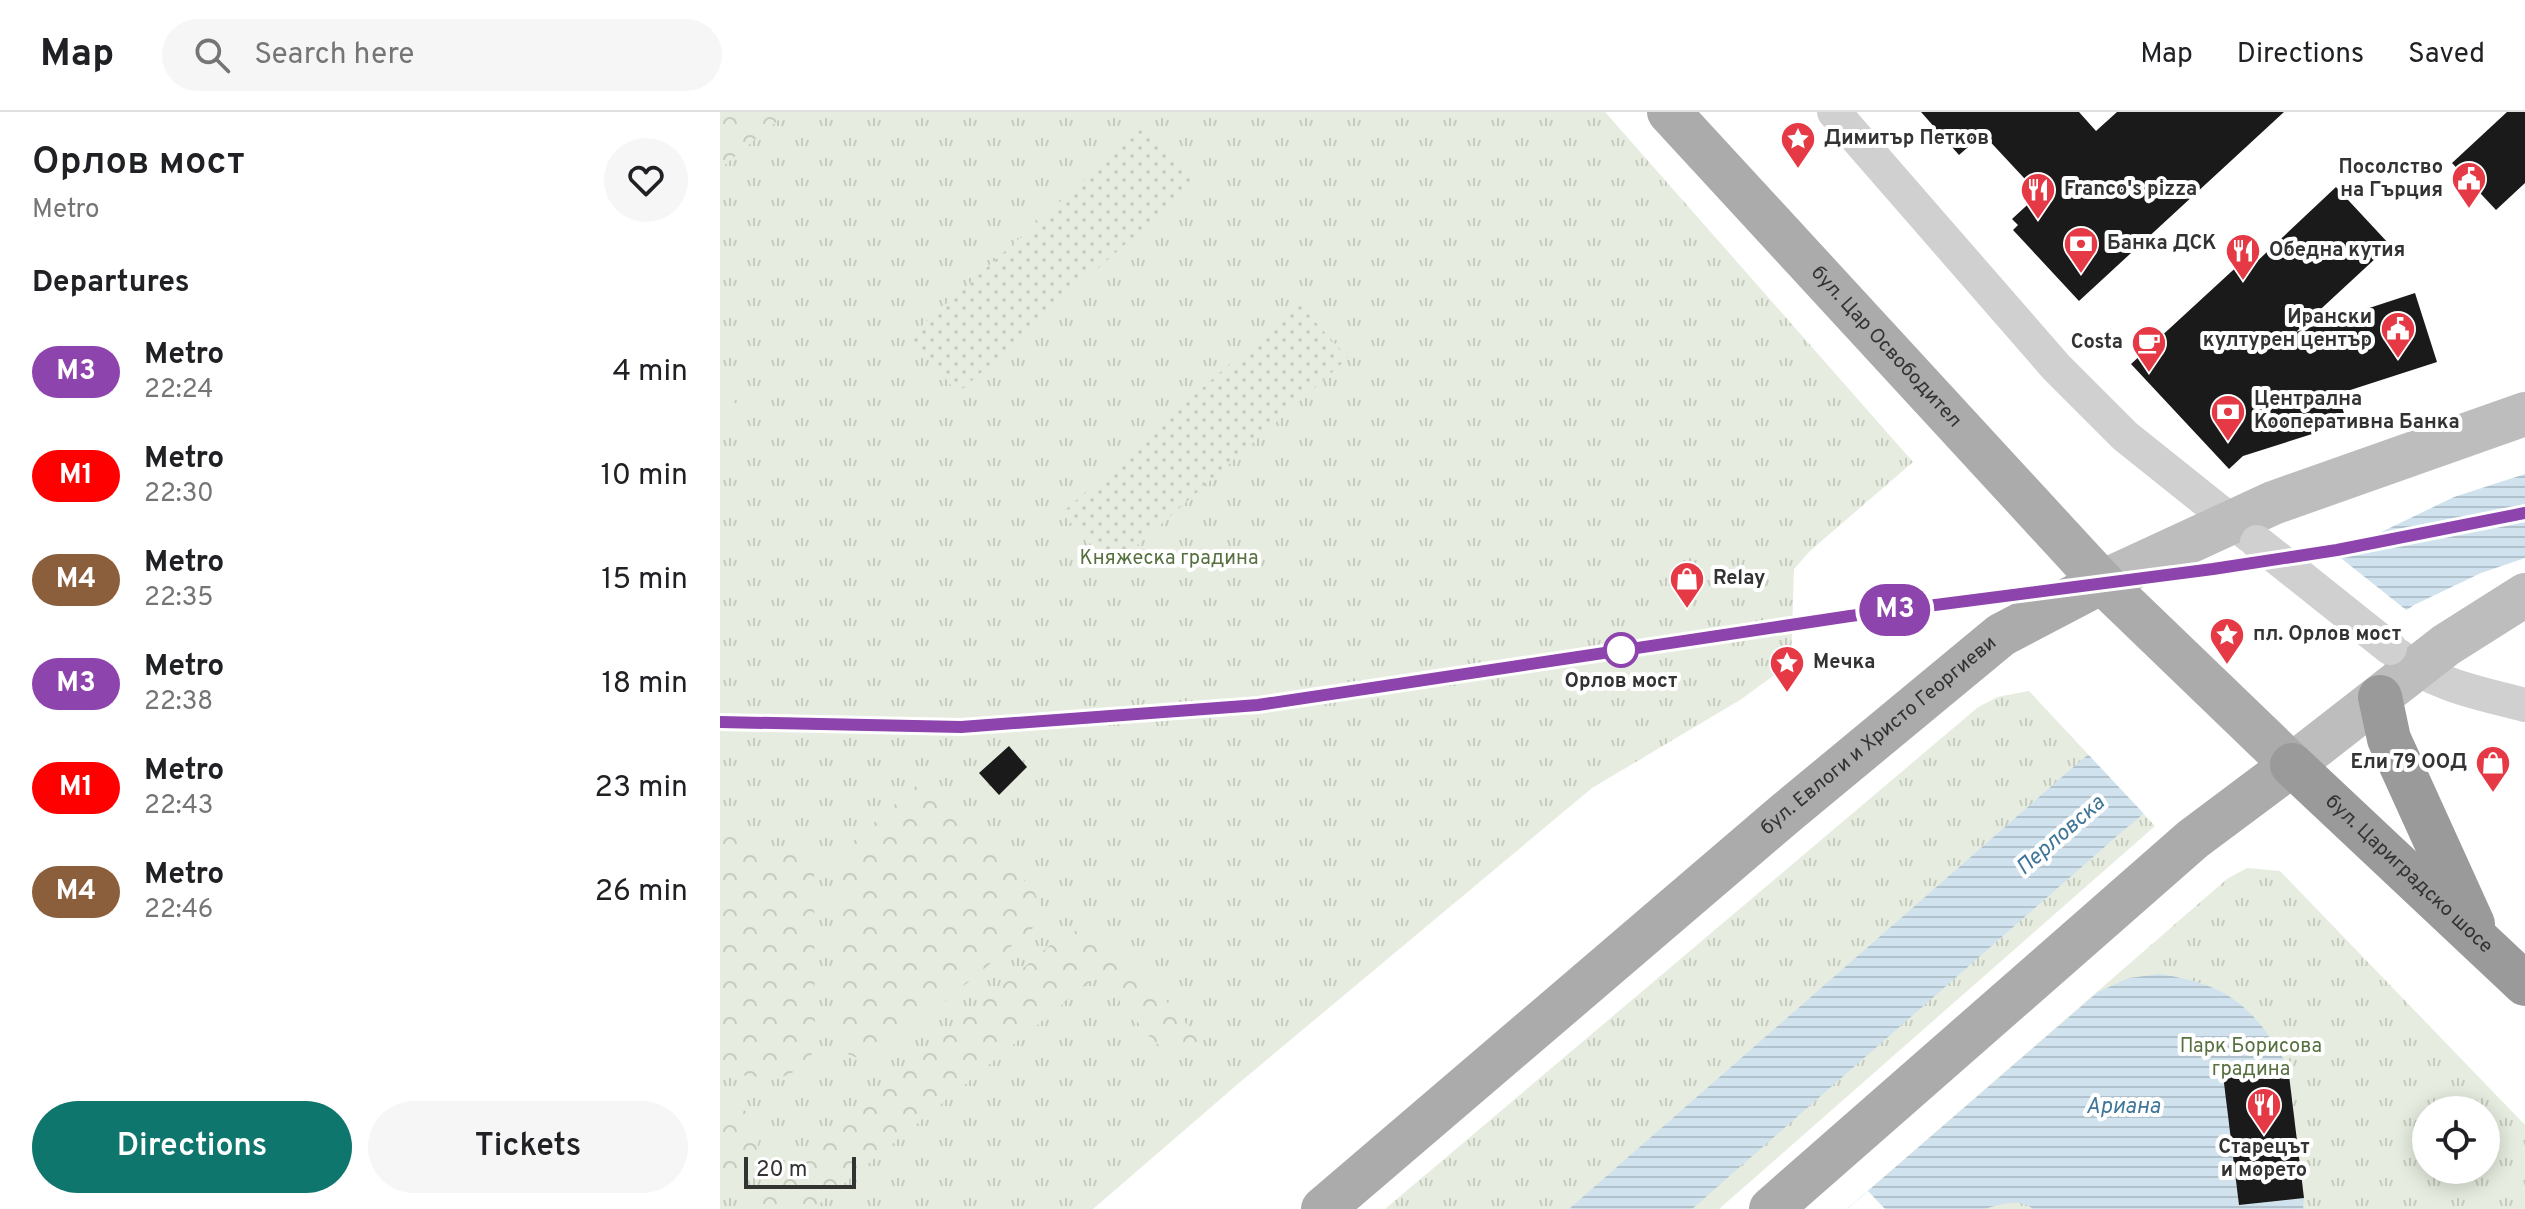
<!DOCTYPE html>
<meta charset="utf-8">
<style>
body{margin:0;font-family:Overpass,sans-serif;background:#f6f6f6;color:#202124;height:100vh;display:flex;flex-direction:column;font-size:30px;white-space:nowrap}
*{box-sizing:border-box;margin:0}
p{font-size:26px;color:#757577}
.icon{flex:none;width:44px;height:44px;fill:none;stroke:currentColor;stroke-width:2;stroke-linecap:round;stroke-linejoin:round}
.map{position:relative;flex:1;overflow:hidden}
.side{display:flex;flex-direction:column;background:#fff;width:720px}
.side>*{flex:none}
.badge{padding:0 16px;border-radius:26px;font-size:28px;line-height:52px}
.controls{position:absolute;left:1692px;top:984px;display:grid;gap:16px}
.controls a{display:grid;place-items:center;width:88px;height:88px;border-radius:50%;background:#fff;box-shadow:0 4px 20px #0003;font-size:40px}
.scale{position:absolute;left:24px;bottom:20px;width:112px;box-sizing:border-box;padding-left:8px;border:4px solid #333;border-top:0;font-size:22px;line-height:28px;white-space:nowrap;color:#333;-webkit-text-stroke:6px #fff;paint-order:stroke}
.map>.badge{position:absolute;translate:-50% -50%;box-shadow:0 0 0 4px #fff}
h2{padding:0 32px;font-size:30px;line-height:72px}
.round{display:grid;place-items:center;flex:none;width:84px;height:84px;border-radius:42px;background:#f6f6f6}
.headline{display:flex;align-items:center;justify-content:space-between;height:136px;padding:0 32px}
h1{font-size:38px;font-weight:600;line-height:60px}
.cta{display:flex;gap:16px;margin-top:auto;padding:16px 32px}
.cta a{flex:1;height:92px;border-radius:48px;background:#0f766e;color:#fff;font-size:32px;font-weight:600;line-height:92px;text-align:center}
.cta a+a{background:#f6f6f6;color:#202124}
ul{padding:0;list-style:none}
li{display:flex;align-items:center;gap:24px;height:104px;padding:0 32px}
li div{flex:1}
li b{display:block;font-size:30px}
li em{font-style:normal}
li .badge{min-width:88px;font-weight:700;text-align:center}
header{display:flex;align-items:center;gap:48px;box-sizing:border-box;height:112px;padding:0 40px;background:#fff;border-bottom:2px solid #e0e0e0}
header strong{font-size:38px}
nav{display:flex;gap:44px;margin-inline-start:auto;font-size:28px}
.search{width:560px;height:72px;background:#f6f6f6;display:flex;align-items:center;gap:20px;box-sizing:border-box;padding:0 28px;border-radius:44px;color:#757577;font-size:30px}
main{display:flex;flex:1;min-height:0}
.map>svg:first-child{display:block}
.grass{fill:url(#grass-tufts);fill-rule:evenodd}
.forest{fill:url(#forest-crowns)}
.garden{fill:url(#garden-dots)}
.pitch{fill:#e6ecdf}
.water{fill:url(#water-rules)}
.pier{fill:#fff}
.building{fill:#1a1a1a}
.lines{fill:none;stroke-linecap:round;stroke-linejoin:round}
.street{stroke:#d0d0d0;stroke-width:34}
.secondary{stroke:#bdbdbd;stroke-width:44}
.primary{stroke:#ababab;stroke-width:44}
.highway{stroke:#9a9a9a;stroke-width:44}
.street-bridge{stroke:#d0d0d0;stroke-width:34}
.line-casing{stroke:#fff;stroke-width:18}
.line{stroke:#8e44ad;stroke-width:12}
.stop-dot{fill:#fff;stroke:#8e44ad;stroke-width:4}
.labels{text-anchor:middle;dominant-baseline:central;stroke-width:8;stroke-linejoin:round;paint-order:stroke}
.poi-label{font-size:20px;font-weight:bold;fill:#333;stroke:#fff;text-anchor:start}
.street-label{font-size:20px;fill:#333;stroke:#fff}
.park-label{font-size:20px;fill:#56703f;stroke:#fff}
.stop-label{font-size:20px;font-weight:bold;fill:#333;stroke:#fff}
.water-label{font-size:22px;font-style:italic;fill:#3f7597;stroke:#fff}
</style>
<header>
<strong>Map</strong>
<div class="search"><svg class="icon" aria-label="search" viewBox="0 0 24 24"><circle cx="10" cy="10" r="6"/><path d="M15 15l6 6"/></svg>Search here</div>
<nav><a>Map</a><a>Directions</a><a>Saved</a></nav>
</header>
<main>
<section class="side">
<div class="headline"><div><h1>Орлов мост</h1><p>Metro</p></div><a class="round"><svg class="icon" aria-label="heart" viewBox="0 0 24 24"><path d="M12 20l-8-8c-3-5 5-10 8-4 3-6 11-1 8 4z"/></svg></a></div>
<h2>Departures</h2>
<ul>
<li><span class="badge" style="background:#8e44ad;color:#fff">M3</span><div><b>Metro</b><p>22:24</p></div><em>4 min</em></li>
<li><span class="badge" style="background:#f00;color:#fff">M1</span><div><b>Metro</b><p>22:30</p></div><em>10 min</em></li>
<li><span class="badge" style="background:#8b5e3c;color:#fff">M4</span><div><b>Metro</b><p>22:35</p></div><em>15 min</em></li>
<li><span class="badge" style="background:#8e44ad;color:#fff">M3</span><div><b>Metro</b><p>22:38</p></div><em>18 min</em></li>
<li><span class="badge" style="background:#f00;color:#fff">M1</span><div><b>Metro</b><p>22:43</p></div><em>23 min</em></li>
<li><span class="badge" style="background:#8b5e3c;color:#fff">M4</span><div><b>Metro</b><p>22:46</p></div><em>26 min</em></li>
</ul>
<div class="cta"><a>Directions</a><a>Tickets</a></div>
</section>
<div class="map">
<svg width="1805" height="1097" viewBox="0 0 1805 1097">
<defs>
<pattern id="grass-tufts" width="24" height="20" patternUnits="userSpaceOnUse" patternTransform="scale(2)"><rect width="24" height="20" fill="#e6ecdf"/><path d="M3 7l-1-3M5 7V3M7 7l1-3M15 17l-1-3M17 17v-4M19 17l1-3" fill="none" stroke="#c6cbc0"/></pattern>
<pattern id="forest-crowns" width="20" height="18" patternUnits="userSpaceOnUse" patternTransform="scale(2)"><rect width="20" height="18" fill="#e6ecdf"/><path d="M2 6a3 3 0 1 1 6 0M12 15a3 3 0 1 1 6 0" fill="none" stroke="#c6cbc0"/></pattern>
<pattern id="garden-dots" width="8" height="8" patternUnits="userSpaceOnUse" patternTransform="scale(2)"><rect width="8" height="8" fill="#e6ecdf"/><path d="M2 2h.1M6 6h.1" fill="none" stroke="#c6cbc0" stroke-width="1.8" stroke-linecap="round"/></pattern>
<pattern id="water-rules" width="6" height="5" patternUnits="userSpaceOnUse" patternTransform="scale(2)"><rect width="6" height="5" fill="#cfe2ee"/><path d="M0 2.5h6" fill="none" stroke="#b2c2cd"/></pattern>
</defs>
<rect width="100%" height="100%" fill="#fff"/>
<!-- grass -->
<g class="grass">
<polygon points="0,0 885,0 1193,350 1090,439 1074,457 1071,551 1020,588 872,676 519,971 373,1097 0,1097"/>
<polygon points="1309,579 1435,714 999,1097 665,1097 1257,596 1277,585"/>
<path d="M1527,756L1560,759L1805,1013V1097H1127L1507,767ZM1706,998H1766V1058H1706Z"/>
</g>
<!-- forest -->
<g class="forest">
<polygon points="0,0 68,0 0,57"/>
<polygon points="208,663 315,781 322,801 313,816 162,942 144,949 128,942 121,926 121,740"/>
<polygon points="0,706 35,738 94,739 95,928 89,953 58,967 0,961"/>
<polygon points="359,818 378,821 392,829 482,929 458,942 435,931 378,863 93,1097 20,1097 342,823"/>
<path d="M0,994L24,998L39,1010C44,1044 23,1057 0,1077Z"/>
</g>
<!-- garden -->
<g class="garden">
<polygon points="425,14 475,70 238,281 189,225"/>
<polygon points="578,191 628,246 392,456 342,401"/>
</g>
<!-- pitch -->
<polygon class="pitch" points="5,279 28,306 0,330 0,284"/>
<!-- water -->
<g class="water">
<polygon points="1805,362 1805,446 1761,461 1694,493 1584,570 1405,717 972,1097 849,1097 1351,657 1524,512 1649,426 1734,385"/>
<path d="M1439,862C1508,872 1535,895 1568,955L1504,963L1519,1093L1584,1086L1583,1097H1313C1299,1086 1281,1092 1265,1097H1127L1378,880L1409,866Z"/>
</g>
<!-- pier -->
<g class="pier">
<polygon points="1617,443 1690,501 1586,573 1427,705 1365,639 1521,509"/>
<polygon points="1148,1079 1165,1097 1127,1097"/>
</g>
<!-- building -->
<g class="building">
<polygon points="1201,0 1359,0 1376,19 1397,0 1564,0 1359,189 1293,118 1298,113 1292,107 1319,82 1263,22 1239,43"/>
<polygon points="1787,0 1805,0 1805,71 1776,98 1732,51"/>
<polygon points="1616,75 1670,133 1576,220 1695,181 1717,250 1618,282 1627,311 1523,344 1509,357 1411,252 1524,148 1531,155"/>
<polygon points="289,634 307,655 279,683 259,661"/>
<polygon points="1568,955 1584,1086 1519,1093 1503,963"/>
</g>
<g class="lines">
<!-- street -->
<g class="street">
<polyline points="1114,0 1336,255 1405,324 1530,424"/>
<path d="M1679,544C1713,573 1763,582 1805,593"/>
</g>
<!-- secondary -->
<g class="secondary">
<polyline points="1382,470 1553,391 1805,302"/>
<polyline points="1572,653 1726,533 1805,483"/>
</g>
<!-- primary -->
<g class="primary">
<path id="s1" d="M949,0L1382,470L1572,653L1473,727L1051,1097"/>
<path id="s2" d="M603,1097L1066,701L1281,523L1382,470"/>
</g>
<!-- highway -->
<g class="highway">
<polyline points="1660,585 1669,627 1753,812"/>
<path id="s3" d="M1572,653L1805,872"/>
</g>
<!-- street-bridge -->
<polyline class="street-bridge" points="1537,430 1670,536"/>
</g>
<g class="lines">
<defs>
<polyline id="line" points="0,610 241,615 538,593 1130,504 1493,457 1617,438 1805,401"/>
</defs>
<!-- line casing -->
<use href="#line" class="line-casing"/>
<!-- line -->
<use href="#line" class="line"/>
</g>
<!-- icons -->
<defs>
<symbol id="sight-pin" viewBox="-11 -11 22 30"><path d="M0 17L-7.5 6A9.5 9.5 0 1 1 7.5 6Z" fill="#e63946" stroke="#fff"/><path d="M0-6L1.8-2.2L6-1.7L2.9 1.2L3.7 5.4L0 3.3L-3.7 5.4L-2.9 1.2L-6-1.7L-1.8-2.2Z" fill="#fff"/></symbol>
<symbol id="civic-pin" viewBox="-11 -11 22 30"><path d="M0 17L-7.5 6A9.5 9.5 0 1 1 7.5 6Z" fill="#e63946" stroke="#fff"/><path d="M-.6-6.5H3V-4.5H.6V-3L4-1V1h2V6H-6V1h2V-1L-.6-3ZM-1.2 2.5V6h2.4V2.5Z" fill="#fff"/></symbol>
<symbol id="restaurant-pin" viewBox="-11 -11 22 30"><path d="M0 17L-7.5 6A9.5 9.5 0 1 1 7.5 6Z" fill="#e63946" stroke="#fff"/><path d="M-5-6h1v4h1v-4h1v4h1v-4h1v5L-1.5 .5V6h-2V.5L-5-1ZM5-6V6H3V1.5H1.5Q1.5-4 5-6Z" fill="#fff"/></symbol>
<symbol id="bank-pin" viewBox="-11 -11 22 30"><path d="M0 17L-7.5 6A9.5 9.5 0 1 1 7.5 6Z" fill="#e63946" stroke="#fff"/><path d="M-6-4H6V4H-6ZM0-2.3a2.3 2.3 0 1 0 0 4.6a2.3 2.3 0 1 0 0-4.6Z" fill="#fff"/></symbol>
<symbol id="cafe-pin" viewBox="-11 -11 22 30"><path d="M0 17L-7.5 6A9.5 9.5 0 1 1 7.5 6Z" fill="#e63946" stroke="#fff"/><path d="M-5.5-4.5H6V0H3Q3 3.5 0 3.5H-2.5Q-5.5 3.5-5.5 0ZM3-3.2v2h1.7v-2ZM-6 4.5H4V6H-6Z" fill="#fff"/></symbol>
<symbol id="shop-pin" viewBox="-11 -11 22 30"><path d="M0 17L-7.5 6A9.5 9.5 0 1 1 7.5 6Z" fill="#e63946" stroke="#fff"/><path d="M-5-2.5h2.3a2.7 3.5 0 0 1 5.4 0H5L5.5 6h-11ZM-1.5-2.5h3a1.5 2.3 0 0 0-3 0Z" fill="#fff"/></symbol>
</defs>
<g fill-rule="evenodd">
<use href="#sight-pin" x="1058" y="7" width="40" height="54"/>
<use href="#civic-pin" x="1729" y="47" width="40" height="54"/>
<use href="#restaurant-pin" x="1298" y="58" width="40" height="54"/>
<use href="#bank-pin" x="1341" y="112" width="40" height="54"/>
<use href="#restaurant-pin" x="1503" y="119" width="40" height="54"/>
<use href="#civic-pin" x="1658" y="197" width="40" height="54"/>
<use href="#cafe-pin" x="1409" y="211" width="40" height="54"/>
<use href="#bank-pin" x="1488" y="280" width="40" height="54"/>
<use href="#shop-pin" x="947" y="447" width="40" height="54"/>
<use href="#sight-pin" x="1487" y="503" width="40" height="54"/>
<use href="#sight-pin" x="1047" y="531" width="40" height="54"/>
<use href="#shop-pin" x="1753" y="631" width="40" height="54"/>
<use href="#restaurant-pin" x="1524" y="973" width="40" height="54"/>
</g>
<!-- markers -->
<circle class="stop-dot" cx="901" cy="538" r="16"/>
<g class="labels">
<!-- poi labels -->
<g class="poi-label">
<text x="1104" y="27">Димитър Петков</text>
<text x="1723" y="56" text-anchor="end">Посолство<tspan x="1723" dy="23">на Гърция</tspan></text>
<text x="1344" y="78">Franco's pizza</text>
<text x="1387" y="132">Банка ДСК</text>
<text x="1549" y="139">Обедна кутия</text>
<text x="1652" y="206" text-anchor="end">Ирански<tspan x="1652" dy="23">културен център</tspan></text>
<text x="1403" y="231" text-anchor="end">Costa</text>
<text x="1534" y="288">Централна<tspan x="1534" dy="23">Кооперативна Банка</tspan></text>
<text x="993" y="467">Relay</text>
<text x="1533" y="523">пл. Орлов мост</text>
<text x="1093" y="551">Мечка</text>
<text x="1747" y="651" text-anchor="end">Ели 79 ООД</text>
<text x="1544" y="1036" text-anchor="middle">Старецът<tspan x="1544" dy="23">и морето</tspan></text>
</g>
<!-- street labels -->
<g class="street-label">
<text stroke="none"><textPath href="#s1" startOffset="320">бул. Цар Освободител</textPath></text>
<text stroke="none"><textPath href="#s2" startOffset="730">бул. Евлоги и Христо Георгиеви</textPath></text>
<text stroke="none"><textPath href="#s3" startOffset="160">бул. Цариградско шосе</textPath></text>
</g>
<!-- park labels -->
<g class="park-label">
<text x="449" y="447">Княжеска градина</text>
<text x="1531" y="935">Парк Борисова<tspan x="1531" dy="23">градина</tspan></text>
</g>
<!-- stop labels -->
<g class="stop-label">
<text x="901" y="570">Орлов мост</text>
</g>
<!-- water labels -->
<g class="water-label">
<text transform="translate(1341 724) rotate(-41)">Перловска</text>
<text x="1403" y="995">Ариана</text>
</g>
</g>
</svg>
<div class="controls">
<a><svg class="icon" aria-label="locate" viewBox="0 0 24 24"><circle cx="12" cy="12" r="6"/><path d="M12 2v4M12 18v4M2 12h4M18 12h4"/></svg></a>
</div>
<div class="scale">20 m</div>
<b class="badge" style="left:1175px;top:498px;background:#8e44ad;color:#fff">M3</b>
</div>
</main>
